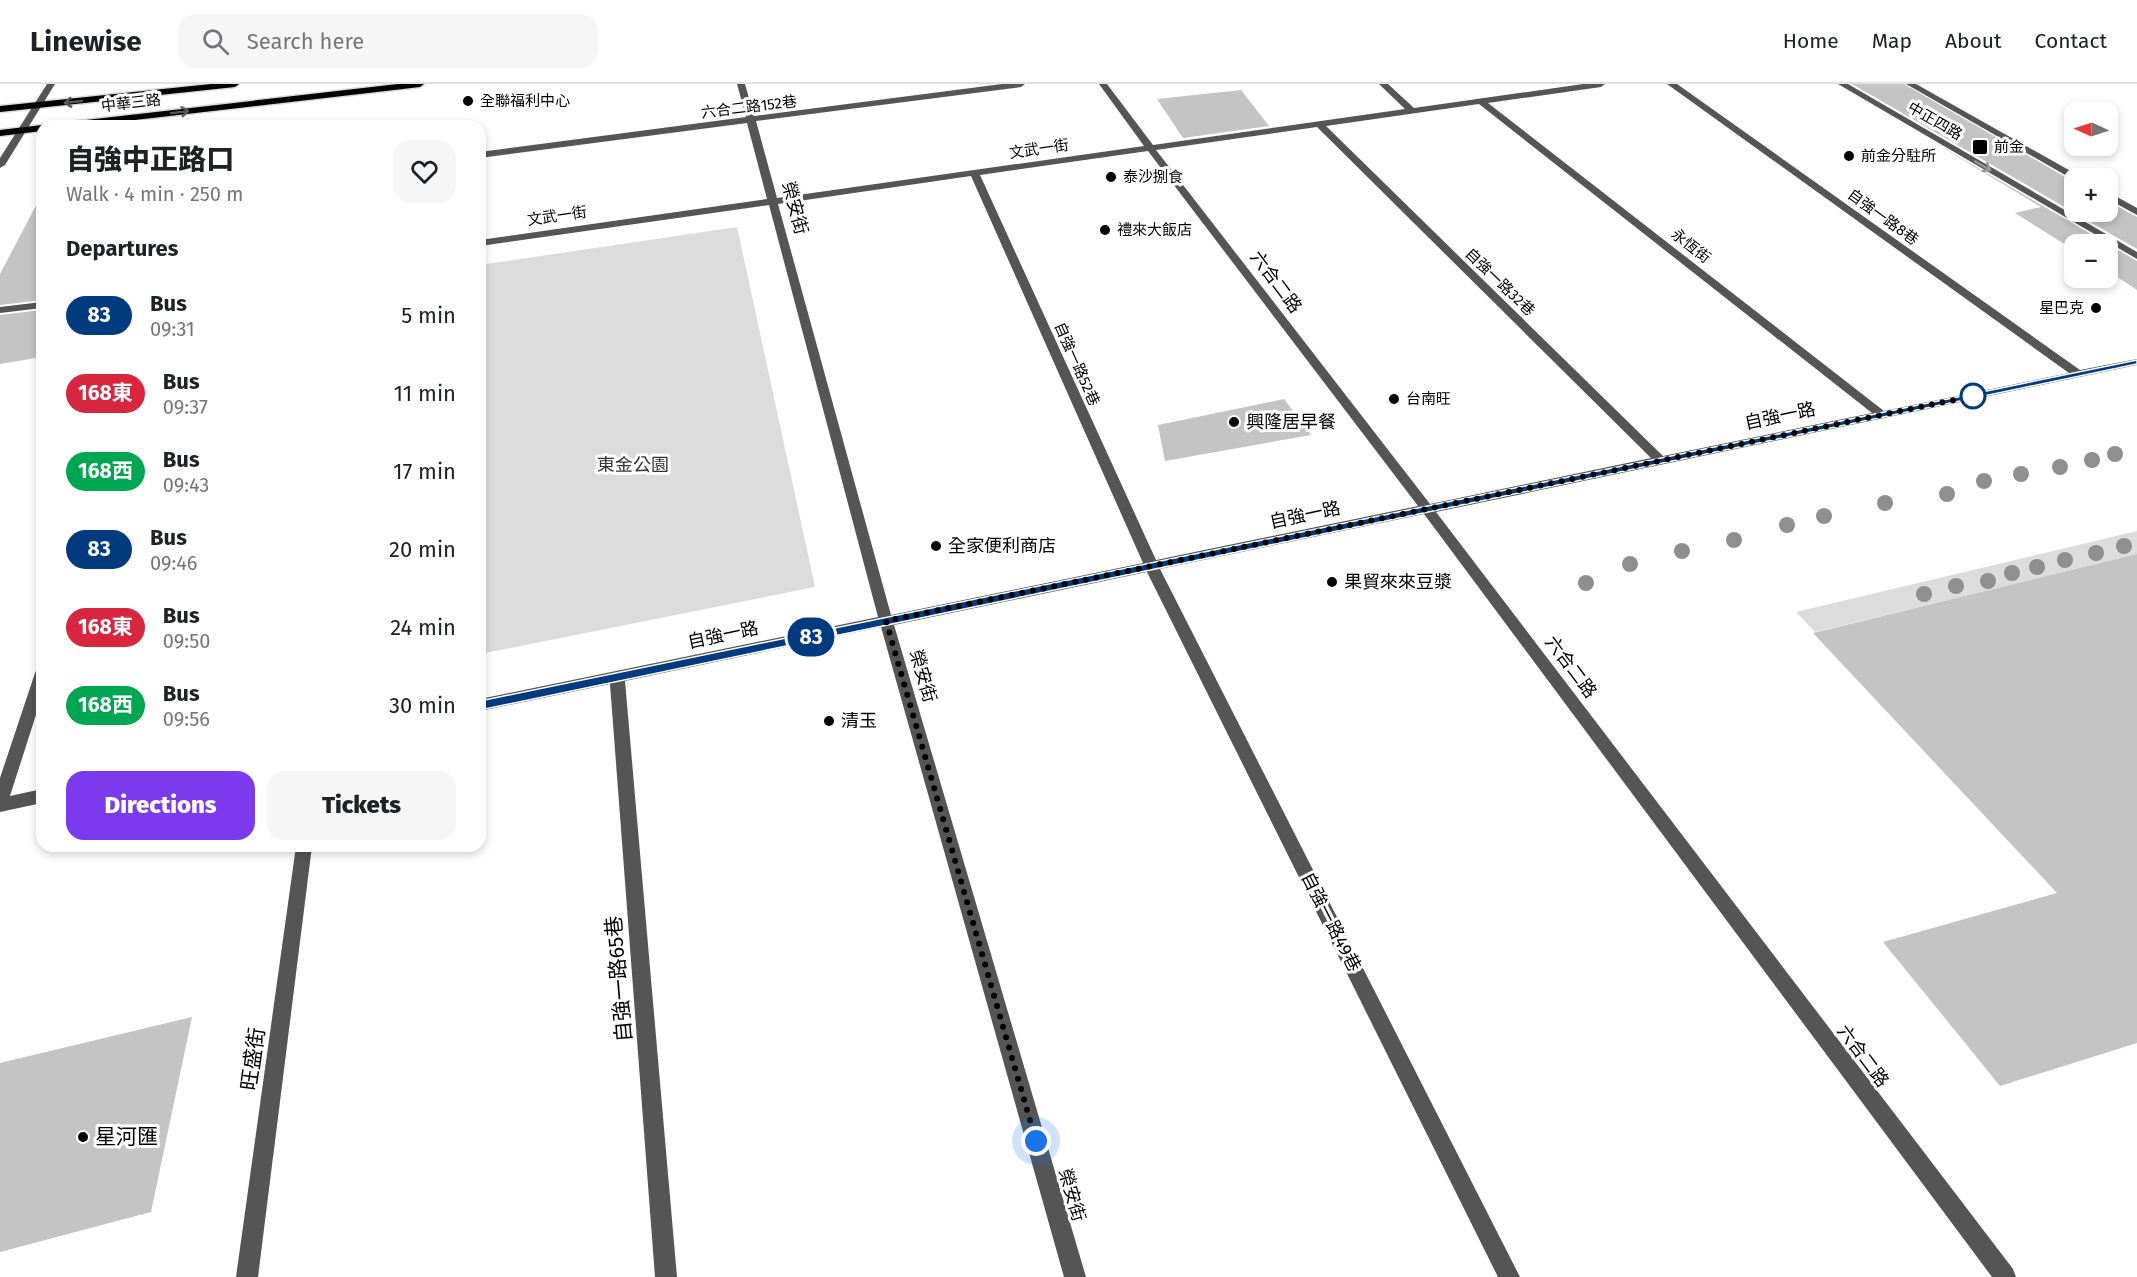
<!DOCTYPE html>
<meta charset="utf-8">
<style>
body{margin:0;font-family:"Fira Sans","Noto Sans TC",sans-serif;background:#f6f6f6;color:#202124;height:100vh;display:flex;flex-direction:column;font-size:22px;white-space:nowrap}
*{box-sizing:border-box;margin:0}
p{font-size:20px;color:#757577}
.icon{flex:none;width:33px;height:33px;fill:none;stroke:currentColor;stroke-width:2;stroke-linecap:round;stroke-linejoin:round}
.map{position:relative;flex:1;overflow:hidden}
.drawer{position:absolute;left:36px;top:36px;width:450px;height:732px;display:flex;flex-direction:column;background:#fff;border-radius:18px;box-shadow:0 3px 9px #0003}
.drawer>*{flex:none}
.badge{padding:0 12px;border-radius:20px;font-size:21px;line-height:39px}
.needle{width:39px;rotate:273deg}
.fabs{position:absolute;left:2064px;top:18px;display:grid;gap:12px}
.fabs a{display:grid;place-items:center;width:54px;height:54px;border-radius:12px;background:#fff;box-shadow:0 3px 9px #0003;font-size:30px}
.you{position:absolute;width:30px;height:30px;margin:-15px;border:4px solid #fff;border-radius:50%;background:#1a73e8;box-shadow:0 0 0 9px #1a73e833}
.map>.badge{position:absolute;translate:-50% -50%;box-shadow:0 0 0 3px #fff}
h2{padding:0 30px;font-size:22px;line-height:54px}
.round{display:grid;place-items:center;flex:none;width:63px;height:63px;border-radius:18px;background:#f6f6f6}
.overview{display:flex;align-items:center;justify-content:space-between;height:102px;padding:0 30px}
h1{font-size:28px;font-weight:800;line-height:45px}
.action{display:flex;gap:12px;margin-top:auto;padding:12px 30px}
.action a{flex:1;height:69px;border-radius:18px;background:#7c3aed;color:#fff;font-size:24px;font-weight:800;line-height:69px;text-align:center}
.action a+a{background:#f6f6f6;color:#202124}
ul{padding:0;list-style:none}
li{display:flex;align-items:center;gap:18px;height:78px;padding:0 30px}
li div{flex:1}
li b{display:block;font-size:22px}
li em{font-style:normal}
li .badge{min-width:66px;font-weight:700;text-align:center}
header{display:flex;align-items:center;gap:36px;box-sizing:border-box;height:84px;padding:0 30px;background:#fff;border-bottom:2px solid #e0e0e0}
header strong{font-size:28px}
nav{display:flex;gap:33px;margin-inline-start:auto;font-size:21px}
.search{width:420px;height:54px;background:#f6f6f6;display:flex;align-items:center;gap:15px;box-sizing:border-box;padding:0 21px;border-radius:18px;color:#757577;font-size:22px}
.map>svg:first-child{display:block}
.green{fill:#dcdcdc}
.building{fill:#c4c4c4}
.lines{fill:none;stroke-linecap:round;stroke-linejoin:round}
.major-casing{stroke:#dbdbdb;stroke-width:3}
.minor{fill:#555;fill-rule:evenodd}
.major{fill:#000;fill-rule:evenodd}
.tree{fill:#8f8f8f}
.oneway{stroke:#595959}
.oneway2{stroke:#999}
.line{fill:#003b80;stroke:#fff;stroke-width:1.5}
.walk{stroke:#000;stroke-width:6;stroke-dasharray:0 10.8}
.poi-dot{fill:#000;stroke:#fff;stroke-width:2}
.stop-dot{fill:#fff;stroke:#003b80;stroke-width:3}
.labels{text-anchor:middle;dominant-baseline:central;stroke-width:6;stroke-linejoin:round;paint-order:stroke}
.far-poi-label{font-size:15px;fill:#000;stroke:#fff;text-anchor:start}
.far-street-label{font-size:15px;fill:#000;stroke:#fff}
.street-label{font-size:18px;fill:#000;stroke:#fff}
.poi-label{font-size:18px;fill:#000;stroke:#fff;text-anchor:start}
.park-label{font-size:18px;fill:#333;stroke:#fff}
.near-street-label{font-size:21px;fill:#000;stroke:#fff}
.near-poi-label{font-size:21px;fill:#000;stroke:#fff;text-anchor:start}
</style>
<header>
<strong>Linewise</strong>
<div class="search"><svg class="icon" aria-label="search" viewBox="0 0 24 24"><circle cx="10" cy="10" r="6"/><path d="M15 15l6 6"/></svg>Search here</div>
<nav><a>Home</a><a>Map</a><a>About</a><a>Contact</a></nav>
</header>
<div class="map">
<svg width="2137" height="1193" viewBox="0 0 2137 1193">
<rect width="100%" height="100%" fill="#fff"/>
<!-- green -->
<g class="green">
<polygon points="737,143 815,503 480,570 480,181"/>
<polygon points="2137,447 2137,470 1815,548 1796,528"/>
</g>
<!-- building -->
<g class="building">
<polygon points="1852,0 1904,0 2074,98 2074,128 2108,128 2108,117 2137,133 2137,165"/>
<polygon points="1241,6 1269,42 1183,54 1157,15"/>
<polygon points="1920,50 2137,177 2137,206 2108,187 2108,160 2074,160 2074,166 2015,129 2041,123"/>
<polygon points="42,110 42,216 0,221 0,190"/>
<polygon points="42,226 42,273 0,280 0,231"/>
<polygon points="1284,315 1311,351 1165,377 1158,341"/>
<polygon points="2137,470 2137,959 2000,1002 1883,858 2057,809 1813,549"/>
<polygon points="192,933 151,1128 0,1168 0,979"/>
</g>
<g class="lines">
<defs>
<g id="major">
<polygon points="211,0 239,0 235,3 0,28 0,22"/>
<polygon points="398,0 424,0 420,3 83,42 56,42 60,39"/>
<polygon points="42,41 45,42 42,42 42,47 0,52 0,46"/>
</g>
</defs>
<!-- major casing -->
<use href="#major" class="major-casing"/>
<!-- minor -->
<g class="minor">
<polygon points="47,0 55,0 5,81 0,84 0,74"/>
<path d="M737,0H745L754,32L1002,0H1025L1021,3L756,37L777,114L1144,62L1099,0H1107L1153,61L1405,25L1379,0H1388L1414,24L1583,0H1605L1601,3L1488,19L1884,327L2069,289L1667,0H1677L2080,286L2137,275V281L1436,428L2013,1185L2016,1193H1992L1424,430L1160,485L1520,1193H1498L1147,488L894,541L1086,1193H1064L881,543L625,597L677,1193H655L610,600L480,627V615L878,533L769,121L480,162V156L767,115L747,39L480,74V68L746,33ZM1479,20L1872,329L1663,372L1326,42ZM1317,43L1651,374L1430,420L1156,66ZM1148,67L1418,422L1156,476L980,91ZM971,92L1143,479L891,531L778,120Z"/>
<polygon points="1838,0 1848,0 2137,168 2137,175"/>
<polygon points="1906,0 1916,0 2083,94 2074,96"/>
<polygon points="2108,108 2137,124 2137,131 2108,115"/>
<polygon points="42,218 42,224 0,229 0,223"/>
<polygon points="42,583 42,612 10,712 42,705 42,719 0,728 0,694 35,589 37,585"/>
<polygon points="296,762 312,762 258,1193 236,1193"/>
</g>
<!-- major -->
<use href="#major" class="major"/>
</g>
<!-- trees -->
<g class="tree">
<circle cx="2115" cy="370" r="8"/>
<circle cx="2092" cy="376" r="8"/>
<circle cx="2060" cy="383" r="8"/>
<circle cx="2021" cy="390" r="8"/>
<circle cx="1984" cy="397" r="8"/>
<circle cx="1947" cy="410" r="8"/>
<circle cx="1885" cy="419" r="8"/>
<circle cx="1824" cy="432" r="8"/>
<circle cx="1787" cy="441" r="8"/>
<circle cx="1734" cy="456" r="8"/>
<circle cx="2124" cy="462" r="8"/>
<circle cx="1682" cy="467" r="8"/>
<circle cx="2096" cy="469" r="8"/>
<circle cx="2065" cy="476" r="8"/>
<circle cx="1630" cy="480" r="8"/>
<circle cx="2037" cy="483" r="8"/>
<circle cx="2012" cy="489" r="8"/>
<circle cx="1988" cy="497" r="8"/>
<circle cx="1586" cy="499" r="8"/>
<circle cx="1956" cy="502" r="8"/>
<circle cx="1924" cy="510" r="8"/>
</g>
<!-- one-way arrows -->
<defs><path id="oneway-shaft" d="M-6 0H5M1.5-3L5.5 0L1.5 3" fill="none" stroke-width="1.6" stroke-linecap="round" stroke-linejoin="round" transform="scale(1.5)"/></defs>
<g class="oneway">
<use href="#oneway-shaft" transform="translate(73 18) rotate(174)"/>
<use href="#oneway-shaft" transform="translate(180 28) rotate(-7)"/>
</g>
<use class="oneway2" href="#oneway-shaft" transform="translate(1983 82) rotate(30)"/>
<!-- line -->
<polygon class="line" points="2137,276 2137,280 480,626 474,621 480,617"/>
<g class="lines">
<!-- walk -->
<polyline class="walk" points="1036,1057 886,537 1973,312"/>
</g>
<!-- markers -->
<g class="poi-dot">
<circle cx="468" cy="17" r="6"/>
<rect x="1972" y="55" width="16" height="16" rx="3"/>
<circle cx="1849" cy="72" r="6"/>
<circle cx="1111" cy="93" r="6"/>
<circle cx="1105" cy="146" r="6"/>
<circle cx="2096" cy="224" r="6"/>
<circle cx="1394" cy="315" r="6"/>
<circle cx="1234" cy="338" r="6"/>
<circle cx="936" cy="462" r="6"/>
<circle cx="1332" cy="498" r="6"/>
<circle cx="829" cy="637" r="6"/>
<circle cx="83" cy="1053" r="6"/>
</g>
<circle class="stop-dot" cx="1973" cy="312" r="12"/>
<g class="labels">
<!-- far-poi labels -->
<g class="far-poi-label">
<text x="480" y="17">全聯福利中心</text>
<text x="1994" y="63">前金</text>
<text x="1861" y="72">前金分駐所</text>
<text x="1123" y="93">泰沙捌食</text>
<text x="1117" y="146">禮來大飯店</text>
<text x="2084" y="224" text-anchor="end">星巴克</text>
<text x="1406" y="315">台南旺</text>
</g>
<!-- far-street labels -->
<g class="far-street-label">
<text transform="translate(131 19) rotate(-7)">中華三路</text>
<text transform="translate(749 23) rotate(-7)">六合二路152巷</text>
<text transform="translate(1935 37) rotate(30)">中正四路</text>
<text transform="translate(1039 65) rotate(-8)">文武一街</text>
<text transform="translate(557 132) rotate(-8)">文武一街</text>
<text transform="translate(1883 133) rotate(36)">自強一路8巷</text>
<text transform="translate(1691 162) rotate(38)">永恆街</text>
<text transform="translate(1500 198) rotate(44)">自強一路32巷</text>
<text transform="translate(1077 280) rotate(66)">自強一路52巷</text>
</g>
<!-- street labels -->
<g class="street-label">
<text transform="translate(795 124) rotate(75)">榮安街</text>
<text transform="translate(1276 198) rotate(53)">六合二路</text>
<text transform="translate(1780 332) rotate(-12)">自強一路</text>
<text transform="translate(1305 431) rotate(-12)">自強一路</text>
<text transform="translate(723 551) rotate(-12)">自強一路</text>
<text transform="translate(1571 583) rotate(53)">六合二路</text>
<text transform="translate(923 592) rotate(74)">榮安街</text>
<text transform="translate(1331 838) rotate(63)">自強一路49巷</text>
<text transform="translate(1863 972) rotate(53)">六合二路</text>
<text transform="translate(1072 1111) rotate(74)">榮安街</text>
</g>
<!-- poi labels -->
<g class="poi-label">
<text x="1246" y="338">興隆居早餐</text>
<text x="948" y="462">全家便利商店</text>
<text x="1344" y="498">果貿來來豆漿</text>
<text x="841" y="637">清玉</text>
</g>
<!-- park labels -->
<g class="park-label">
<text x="633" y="381">東金公園</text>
</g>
<!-- near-street labels -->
<g class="near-street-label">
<text transform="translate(619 895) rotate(-95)">自強一路65巷</text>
<text transform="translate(253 975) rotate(-82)">旺盛街</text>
</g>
<!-- near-poi labels -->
<g class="near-poi-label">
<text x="95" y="1053">星河匯</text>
</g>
</g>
</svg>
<div class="fabs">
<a><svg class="needle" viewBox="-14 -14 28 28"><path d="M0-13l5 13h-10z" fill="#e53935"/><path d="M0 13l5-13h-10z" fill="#757577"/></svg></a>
<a>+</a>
<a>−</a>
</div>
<div class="you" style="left:1036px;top:1057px"></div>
<b class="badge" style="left:811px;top:553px;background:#003b80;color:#fff">83</b>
<section class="drawer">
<div class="overview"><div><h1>自強中正路口</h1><p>Walk · 4 min · 250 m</p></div><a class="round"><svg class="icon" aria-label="heart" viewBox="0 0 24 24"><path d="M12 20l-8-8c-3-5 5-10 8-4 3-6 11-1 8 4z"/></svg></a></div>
<h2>Departures</h2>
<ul>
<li><span class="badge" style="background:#003b80;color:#fff">83</span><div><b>Bus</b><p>09:31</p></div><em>5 min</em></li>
<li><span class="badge" style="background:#d7263d;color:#fff">168東</span><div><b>Bus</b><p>09:37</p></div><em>11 min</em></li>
<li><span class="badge" style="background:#00a651;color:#fff">168西</span><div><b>Bus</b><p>09:43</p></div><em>17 min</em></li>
<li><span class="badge" style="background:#003b80;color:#fff">83</span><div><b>Bus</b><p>09:46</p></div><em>20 min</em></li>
<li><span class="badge" style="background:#d7263d;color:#fff">168東</span><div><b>Bus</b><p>09:50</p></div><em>24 min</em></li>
<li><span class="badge" style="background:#00a651;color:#fff">168西</span><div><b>Bus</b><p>09:56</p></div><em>30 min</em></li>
</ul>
<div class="action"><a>Directions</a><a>Tickets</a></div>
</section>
</div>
